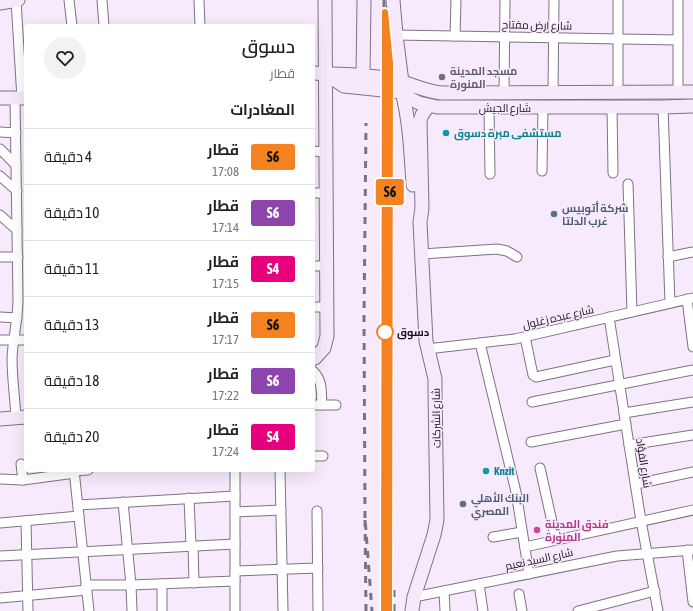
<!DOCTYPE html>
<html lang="ar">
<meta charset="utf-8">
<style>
body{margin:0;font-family:"Asap Condensed",Cairo,sans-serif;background:#f2f2f2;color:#222;direction:rtl;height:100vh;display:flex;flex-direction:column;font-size:15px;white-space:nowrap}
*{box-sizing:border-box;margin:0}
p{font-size:13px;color:#767676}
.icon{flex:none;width:22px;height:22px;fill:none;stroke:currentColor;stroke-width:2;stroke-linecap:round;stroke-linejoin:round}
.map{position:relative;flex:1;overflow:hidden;direction:ltr}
.details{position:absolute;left:24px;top:24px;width:291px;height:448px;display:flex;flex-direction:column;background:#fff;border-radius:4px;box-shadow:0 4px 16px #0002;direction:rtl}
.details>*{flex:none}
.badge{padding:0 8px;border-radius:3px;font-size:14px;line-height:26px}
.map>.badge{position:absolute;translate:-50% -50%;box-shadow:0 0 0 2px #fff}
h2{padding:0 20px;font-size:15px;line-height:36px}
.round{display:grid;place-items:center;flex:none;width:42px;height:42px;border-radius:21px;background:#f2f2f2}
.headline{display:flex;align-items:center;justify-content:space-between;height:68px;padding:0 20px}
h1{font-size:19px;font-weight:600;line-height:30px}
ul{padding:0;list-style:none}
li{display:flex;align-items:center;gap:12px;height:56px;padding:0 20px;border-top:1px solid #e0e0e0}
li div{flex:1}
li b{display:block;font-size:15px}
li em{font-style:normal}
li .badge{min-width:44px;font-weight:700;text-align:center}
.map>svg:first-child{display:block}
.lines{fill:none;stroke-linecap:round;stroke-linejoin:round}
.street-casing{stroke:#807185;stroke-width:11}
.secondary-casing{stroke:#807185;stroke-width:15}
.street{stroke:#fff;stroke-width:9}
.secondary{stroke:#f6e9fc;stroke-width:13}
.rail{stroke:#7c7380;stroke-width:3;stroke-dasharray:7 7;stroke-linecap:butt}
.line-casing{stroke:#fff;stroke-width:9}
.line{stroke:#f58220;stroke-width:6}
.worship-dot{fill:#6b7280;stroke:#f8eafd;stroke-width:1.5}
.culture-dot{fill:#0f9aa8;stroke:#f8eafd;stroke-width:1.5}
.service-dot{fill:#5c6f8a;stroke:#f8eafd;stroke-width:1.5}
.stop-dot{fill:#fff;stroke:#f58220;stroke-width:2}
.hotel-dot{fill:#d1479c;stroke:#f8eafd;stroke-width:1.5}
.labels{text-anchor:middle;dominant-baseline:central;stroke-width:3;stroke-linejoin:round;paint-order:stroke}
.street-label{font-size:11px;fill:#18131a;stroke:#f8eafd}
.worship-label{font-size:11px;font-weight:bold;fill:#5b616d;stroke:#f8eafd;text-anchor:start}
.culture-label{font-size:11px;font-weight:bold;fill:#0d838f;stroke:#f8eafd;text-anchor:start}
.service-label{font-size:11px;font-weight:bold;fill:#4e5e75;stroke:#f8eafd;text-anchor:start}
.stop-label{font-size:11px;font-weight:bold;fill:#18131a;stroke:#f8eafd;text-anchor:start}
.hotel-label{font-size:11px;font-weight:bold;fill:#b23c85;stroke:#f8eafd;text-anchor:start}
</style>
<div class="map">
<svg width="693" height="611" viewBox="0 0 693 611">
<rect width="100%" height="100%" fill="#f8eafd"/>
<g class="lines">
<defs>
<g id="street">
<polyline points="16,0 22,99"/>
<polyline points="69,0 72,26"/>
<polyline points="102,0 104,26"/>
<polyline points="199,0 200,26"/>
<polyline points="618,0 618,93"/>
<polyline points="678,0 678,93"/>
<polyline points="396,35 678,40"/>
<polyline points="455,36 456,0"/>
<polyline points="504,93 505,0"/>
<polyline points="553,93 554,0"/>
<path d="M15,99L18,299C18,319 13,338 12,358C12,378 15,398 16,418"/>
<polyline points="612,107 613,173"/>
<polyline points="663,107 670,303"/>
<polyline points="489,108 490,174"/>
<polyline points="0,132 16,133"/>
<polyline points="0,149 16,165"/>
<polyline points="313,151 326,152"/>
<polyline points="542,171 543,108"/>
<polyline points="0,176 17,191"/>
<polyline points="628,184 632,312"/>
<polyline points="313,193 326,193"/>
<polyline points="0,215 17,230"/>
<polyline points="422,254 497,249 507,251 517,257"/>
<polyline points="0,257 18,257"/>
<polyline points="668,257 693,252"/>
<polyline points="313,266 327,266"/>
<polyline points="687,299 693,347"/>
<polyline points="313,307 327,307"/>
<polyline points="0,317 17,318"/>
<polyline points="609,317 641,521 658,611"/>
<polyline points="525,337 533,375 536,377 615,360"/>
<polyline points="0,340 26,340"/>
<polyline points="480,343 516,492 529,574"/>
<polyline points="427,349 515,339 693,298"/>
<path d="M313,371C323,380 321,393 322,405"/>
<polyline points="532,402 693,370"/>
<polyline points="313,405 336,405"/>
<polyline points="624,413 693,402"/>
<polyline points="531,442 626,424"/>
<polyline points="629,445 693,435"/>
<polyline points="313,456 323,456"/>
<polyline points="21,464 23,480"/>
<polyline points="540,468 556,540"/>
<polyline points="74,470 89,611"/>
<polyline points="280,470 283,611"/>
<polyline points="74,471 88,470"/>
<polyline points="0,479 23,480 75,473"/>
<polyline points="636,484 693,472"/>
<polyline points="189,498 191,546"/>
<polyline points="123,502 131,585 132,611"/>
<polyline points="78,505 235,496"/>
<polyline points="317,511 318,611"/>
<polyline points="235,512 281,510"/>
<polyline points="26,521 28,611"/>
<polyline points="0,523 79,516"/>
<polyline points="493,537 522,532"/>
<polyline points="193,546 194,583"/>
<polyline points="525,547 693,510"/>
<polyline points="687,550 693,602"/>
<polyline points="0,556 235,544"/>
<polyline points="235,571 318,568"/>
<polyline points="479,584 483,611"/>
<polyline points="86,585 131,585 235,581"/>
<polyline points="444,591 445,611"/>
<polyline points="519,594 522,611"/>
<polyline points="414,597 617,556 693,550"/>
<polyline points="0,598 87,590"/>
<polyline points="162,611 162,584"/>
<polyline points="235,611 235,470"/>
<polyline points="578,611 655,591"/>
</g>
<g id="secondary">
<polyline points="393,0 396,35 402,82"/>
<polyline points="0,3 18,0"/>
<path d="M313,73C338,75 365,74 390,79C408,82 423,91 441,93L693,92"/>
<polyline points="326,74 344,86 402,92 411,99 419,103 437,107 663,107 693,106"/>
<polyline points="363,76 364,0"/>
<path d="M402,92C410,123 411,154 413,185"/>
<polyline points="0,98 26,98"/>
<polyline points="315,358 324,348 327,336 325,0"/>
<polyline points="0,419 26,417"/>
<polyline points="412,611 414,597 434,535 437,520 435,391 435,379 426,341 420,222 422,208 420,121 422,115 428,106"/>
</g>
</defs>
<!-- street casing -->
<use href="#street" class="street-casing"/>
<!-- secondary casing -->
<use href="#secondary" class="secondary-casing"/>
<!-- street -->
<use href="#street" class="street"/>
<!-- secondary -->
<use href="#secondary" class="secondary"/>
<!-- rail -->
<g class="rail">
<polyline points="384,0 385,611"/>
<polyline points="365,518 364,318 366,123"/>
<polyline points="366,611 365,518 372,611"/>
<polyline points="394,611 394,586"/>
</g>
</g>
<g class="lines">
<defs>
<polyline id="line" points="384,611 385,12 390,63 389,611"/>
</defs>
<!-- line casing -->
<use href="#line" class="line-casing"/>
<!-- line -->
<use href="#line" class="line"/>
</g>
<!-- markers -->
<circle class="worship-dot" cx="442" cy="77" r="4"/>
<g class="culture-dot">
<circle cx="446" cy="133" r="4"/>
<circle cx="486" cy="471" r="4"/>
</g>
<g class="service-dot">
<circle cx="554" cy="214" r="4"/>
<circle cx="463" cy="504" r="4"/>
</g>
<circle class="stop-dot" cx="385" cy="332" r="8"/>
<circle class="hotel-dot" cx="537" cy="530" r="4"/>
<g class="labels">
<!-- street labels -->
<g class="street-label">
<text transform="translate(537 25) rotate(1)">شارع ارض مفتاح</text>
<text x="505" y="108">شارع الجيش</text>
<text transform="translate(558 317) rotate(-13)">شارع عبده زغلول</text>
<text transform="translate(436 418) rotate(-91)">شارع الشركات</text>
<text transform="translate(644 463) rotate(81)">شارع الفؤاد</text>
<text transform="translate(539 559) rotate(-12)">شارع السيد نعيم</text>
</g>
<!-- worship labels -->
<g class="worship-label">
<text x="450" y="71">مسجد المدينة<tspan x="450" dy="13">المنورة</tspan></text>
</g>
<!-- culture labels -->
<g class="culture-label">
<text x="454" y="133">مستشفى مبرة دسوق</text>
<text x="494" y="471">Knzit</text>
</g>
<!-- service labels -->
<g class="service-label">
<text x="562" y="208">شركة أتوبيس<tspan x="562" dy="13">غرب الدلتا</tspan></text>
<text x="471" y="498">البنك الأهلي<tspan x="471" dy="13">المصري</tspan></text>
</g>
<!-- stop labels -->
<g class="stop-label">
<text x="397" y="332">دسوق</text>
</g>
<!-- hotel labels -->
<g class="hotel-label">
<text x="545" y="524">فندق المدينة<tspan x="545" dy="13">المنورة</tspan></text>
</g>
</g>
</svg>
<b class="badge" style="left:390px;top:192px;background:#f58220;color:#111">S6</b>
<section class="details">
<div class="headline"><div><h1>دسوق</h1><p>قطار</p></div><a class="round"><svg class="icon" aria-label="heart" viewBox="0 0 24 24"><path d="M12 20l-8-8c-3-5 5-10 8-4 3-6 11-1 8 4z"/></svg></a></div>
<h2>المغادرات</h2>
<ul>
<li><span class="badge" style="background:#f58220;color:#111">S6</span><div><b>قطار</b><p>17:08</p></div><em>4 دقيقة</em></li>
<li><span class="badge" style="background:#8e44ad;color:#fff">S6</span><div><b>قطار</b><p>17:14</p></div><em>10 دقيقة</em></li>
<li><span class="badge" style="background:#e6007e;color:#fff">S4</span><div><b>قطار</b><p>17:15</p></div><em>11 دقيقة</em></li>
<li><span class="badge" style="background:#f58220;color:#111">S6</span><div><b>قطار</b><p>17:17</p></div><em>13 دقيقة</em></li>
<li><span class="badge" style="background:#8e44ad;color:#fff">S6</span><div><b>قطار</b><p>17:22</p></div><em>18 دقيقة</em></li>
<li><span class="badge" style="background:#e6007e;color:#fff">S4</span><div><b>قطار</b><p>17:24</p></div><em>20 دقيقة</em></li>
</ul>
</section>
</div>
